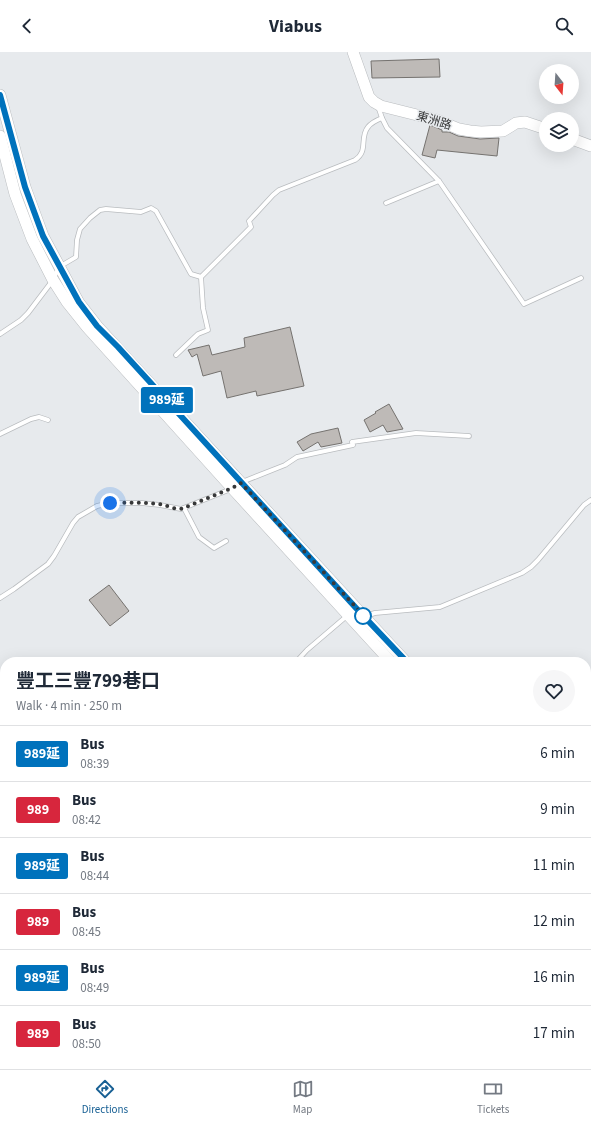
<!DOCTYPE html>
<meta charset="utf-8">
<style>
body{margin:0;font-family:"Source Sans 3","Noto Sans TC",sans-serif;background:#f6f6f7;color:#1f2937;height:100vh;display:flex;flex-direction:column;font-size:15px;white-space:nowrap}
*{box-sizing:border-box;margin:0}
p{font-size:13px;color:#747a83}
.icon{flex:none;width:22px;height:22px;fill:none;stroke:currentColor;stroke-width:2;stroke-linecap:round;stroke-linejoin:round}
.map{position:relative;flex:1;overflow:hidden}
.sheet{position:absolute;left:0px;top:605px;width:591px;height:412px;display:flex;flex-direction:column;background:#fff;border-radius:16px 16px 0 0;box-shadow:0 4px 16px #0002}
.sheet>*{flex:none}
.badge{padding:0 8px;border-radius:3px;font-size:14px;line-height:26px}
.needle{width:26px;rotate:163deg}
.fabs{position:absolute;left:539px;top:12px;display:grid;gap:8px}
.fabs a{display:grid;place-items:center;width:40px;height:40px;border-radius:50%;background:#fff;box-shadow:0 4px 16px #0002;font-size:20px}
.you{position:absolute;width:20px;height:20px;margin:-10px;border:3px solid #fff;border-radius:50%;background:#1a73e8;box-shadow:0 0 0 6px #1a73e833}
.map>.badge{position:absolute;translate:-50% -50%;box-shadow:0 0 0 2px #fff}
.round{display:grid;place-items:center;flex:none;width:42px;height:42px;border-radius:21px;background:#f6f6f7}
.overview{display:flex;align-items:center;justify-content:space-between;height:68px;padding:0 16px}
h1{font-size:19px;font-weight:700;line-height:30px}
ul{padding:0;list-style:none}
li{display:flex;align-items:center;gap:12px;height:56px;padding:0 16px;border-top:1px solid #e0e1e3}
li div{flex:1}
li b{display:block;font-size:15px}
li em{font-style:normal}
li .badge{min-width:44px;font-weight:700;text-align:center}
header{display:flex;justify-content:space-between;align-items:center;height:52px;padding:0 16px;background:#fff;font-size:18px;font-weight:700}
.dock{display:flex;justify-content:space-around;align-items:center;height:56px;border-top:1px solid #e0e1e3;background:#fff;font-size:11px;color:#747a83}
.dock a{display:grid;justify-items:center;gap:2px}
.dock .active{color:#186094}
.map>svg:first-child{display:block}
.lines{fill:none;stroke-linecap:round;stroke-linejoin:round}
.stream{stroke:#5778a8;stroke-width:2.5}
.building{fill:#bebab7;stroke:#75726f}
.lane-casing{stroke:#b9bcbf;stroke-width:5.5}
.secondary-casing{stroke:#b9bcbf;stroke-width:12}
.lane{stroke:#fff;stroke-width:4}
.secondary{stroke:#fff;stroke-width:11}
.line-casing{stroke:#fff;stroke-width:9}
.line{stroke:#0072bc;stroke-width:6}
.walk{stroke:#373839;stroke-width:4;stroke-dasharray:0 7.2}
.stop-dot{fill:#fff;stroke:#0072bc;stroke-width:2}
.labels{text-anchor:middle;dominant-baseline:central;stroke-width:3;stroke-linejoin:round;paint-order:stroke}
.street-label{font-size:12px;fill:#373839;stroke:#e7eaed}
</style>
<header><svg class="icon" aria-label="back" viewBox="0 0 24 24"><path d="M15 5l-7 7 7 7"/></svg>Viabus<svg class="icon" aria-label="search" viewBox="0 0 24 24"><circle cx="10" cy="10" r="6"/><path d="M15 15l6 6"/></svg></header>
<div class="map">
<svg width="591" height="1017" viewBox="0 0 591 1017">
<rect width="100%" height="100%" fill="#e7eaed"/>
<g class="lines">
<!-- stream -->
<g class="stream">
<polyline points="586,754 591,754"/>
<polyline points="0,784 5,783"/>
</g>
</g>
<!-- building -->
<g class="building">
<polygon points="439,7 440,25 372,26 371,9"/>
<polygon points="430,73 442,78 442,80 449,80 458,84 480,87 499,86 497,104 437,98 435,106 422,103"/>
<polygon points="290,275 304,334 257,344 256,339 227,346 221,319 203,324 197,302 192,305 188,298 209,293 212,303 245,295 244,286"/>
<polygon points="389,352 403,377 387,380 383,373 370,380 364,368 376,361 375,360"/>
<polygon points="338,376 342,391 321,395 318,390 303,399 297,390 311,382"/>
<polygon points="109,533 129,559 110,574 89,548"/>
</g>
<g class="lines">
<defs>
<g id="lane">
<polyline points="378,54 382,66 387,76 439,129 524,252 581,226"/>
<polyline points="386,151 439,129"/>
<path d="M0,282L21,268L28,261L53,228L59,215L76,205L77,188L80,177L90,166L100,158L106,157L141,160L151,156L156,159L191,222L201,225L251,175L249,169L273,143L279,138L355,108C369,99 359,86 368,75C371,71 377,68 382,66"/>
<polyline points="176,303 198,282 208,278 203,256 201,225"/>
<polyline points="0,382 31,367 39,365 48,368"/>
<polyline points="242,430 285,413 297,405 353,393 352,390 416,381 469,384"/>
<polyline points="184,456 199,485 214,496 226,489"/>
<polyline points="0,546 14,537 48,512 54,504 73,471 78,465 97,454 110,451 142,451 160,453 181,457 231,437"/>
<polyline points="365,564 375,561 440,555 522,521 531,515 538,508 584,453 591,448"/>
<polyline points="296,610 307,598 348,563"/>
<polyline points="0,727 5,727"/>
<polyline points="8,1017 19,1012"/>
</g>
<g id="secondary">
<polyline points="353,0 369,45 374,50 381,54 437,68 459,77 470,79 481,80 503,79 516,71 525,70 546,77"/>
<polyline points="0,43 25,135 43,184 79,251 97,274 356,556 406,610"/>
<polyline points="0,84 15,142 32,187 53,228 67,250 87,275 232,436 391,610"/>
<polyline points="572,87 591,94"/>
<polyline points="586,792 591,795"/>
<polyline points="586,806 591,809"/>
</g>
</defs>
<!-- lane casing -->
<use href="#lane" class="lane-casing"/>
<!-- secondary casing -->
<use href="#secondary" class="secondary-casing"/>
<!-- lane -->
<use href="#lane" class="lane"/>
<!-- secondary -->
<use href="#secondary" class="secondary"/>
</g>
<g class="lines">
<defs>
<polyline id="line" points="0,43 25,135 43,184 79,250 97,274 118,295 356,556 407,610"/>
</defs>
<!-- line casing -->
<use href="#line" class="line-casing"/>
<!-- line -->
<use href="#line" class="line"/>
<!-- walk -->
<path class="walk" d="M110,451C126,451 142,450 159,452C166,453 173,457 181,457L232,436L241,431L365,565L363,564"/>
</g>
<!-- markers -->
<circle class="stop-dot" cx="363" cy="564" r="8"/>
<g class="labels">
<!-- street labels -->
<g class="street-label">
<text transform="translate(434 69) rotate(17)">東洲路</text>
</g>
</g>
</svg>
<div class="fabs">
<a><svg class="needle" viewBox="-14 -14 28 28"><path d="M0-13l5 13h-10z" fill="#e53935"/><path d="M0 13l5-13h-10z" fill="#747a83"/></svg></a>
<a><svg class="icon" aria-label="layers" viewBox="0 0 24 24"><path d="M12 4l9 5-9 5-9-5zM3 14l9 5 9-5"/></svg></a>
</div>
<div class="you" style="left:110px;top:451px"></div>
<b class="badge" style="left:167px;top:348px;background:#0072bc;color:#fff">989延</b>
<section class="sheet">
<div class="overview"><div><h1>豐工三豐799巷口</h1><p>Walk · 4 min · 250 m</p></div><a class="round"><svg class="icon" aria-label="heart" viewBox="0 0 24 24"><path d="M12 20l-8-8c-3-5 5-10 8-4 3-6 11-1 8 4z"/></svg></a></div>
<ul>
<li><span class="badge" style="background:#0072bc;color:#fff">989延</span><div><b>Bus</b><p>08:39</p></div><em>6 min</em></li>
<li><span class="badge" style="background:#d7263d;color:#fff">989</span><div><b>Bus</b><p>08:42</p></div><em>9 min</em></li>
<li><span class="badge" style="background:#0072bc;color:#fff">989延</span><div><b>Bus</b><p>08:44</p></div><em>11 min</em></li>
<li><span class="badge" style="background:#d7263d;color:#fff">989</span><div><b>Bus</b><p>08:45</p></div><em>12 min</em></li>
<li><span class="badge" style="background:#0072bc;color:#fff">989延</span><div><b>Bus</b><p>08:49</p></div><em>16 min</em></li>
<li><span class="badge" style="background:#d7263d;color:#fff">989</span><div><b>Bus</b><p>08:50</p></div><em>17 min</em></li>
</ul>
</section>
</div>
<nav class="dock">
<a class="active"><svg class="icon" aria-label="directions" viewBox="0 0 24 24"><path d="M12 3l9 9-9 9-9-9zM9 14v-3h6M13 9l2 2-2 2"/></svg>Directions</a>
<a><svg class="icon" aria-label="map" viewBox="0 0 24 24"><path d="M3 6l6-2 6 2 6-2v14l-6 2-6-2-6 2zM9 4v14M15 6v14"/></svg>Map</a>
<a><svg class="icon" aria-label="tickets" viewBox="0 0 24 24"><path d="M3 7h18v10H3zM15 7v10"/></svg>Tickets</a>
</nav>
